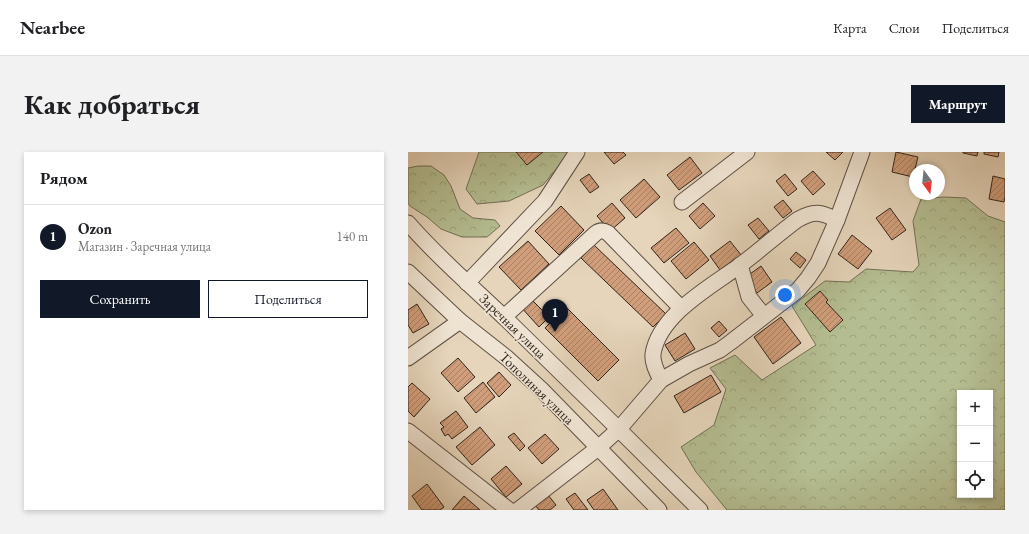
<!DOCTYPE html>
<html lang="ru">
<meta charset="utf-8">
<style>
:root{--surface:#fff;--page:#f2f2f2;--text:#202124;--muted:#757577;--line:#e0e0e0;--accent:#111827}
body{margin:0;font-family:"EB Garamond",serif;background:var(--page);color:var(--text)}
.controls{position:absolute;right:12px;bottom:12px;display:grid;overflow:hidden;border-radius:0px;box-shadow:0 2px 6px #0003}
.controls button{width:36px;height:36px;display:grid;place-items:center;padding:0;border:0;border-bottom:1px solid var(--line);background:var(--surface);color:var(--text);font:20px sans-serif}
.compass{position:absolute;left:501px;top:12px;width:36px;height:36px;border-radius:50%;background:var(--surface);box-shadow:0 2px 6px #0003;rotate:165deg}
.you{position:absolute;left:377px;top:143px;width:14px;height:14px;margin:-10px;border:3px solid #fff;border-radius:50%;background:#1a73e8;box-shadow:0 0 0 6px #1a73e833}
.badge{display:grid;place-items:center;width:26px;height:26px;border-radius:50%;background:var(--accent);color:#fff;font-size:13px;font-weight:700}
.pin{position:absolute;translate:-50% -33px;filter:drop-shadow(0 1px 2px #0008)}
.pin::after{content:'';position:absolute;top:21px;width:14px;height:12px;background:inherit;clip-path:polygon(0 0,100% 0,50% 100%)}
.list{margin:0;padding:0;list-style:none}
h2{display:flex;justify-content:space-between;align-items:center;height:52px;margin:0;padding:0 16px;font-size:17px}
h2 small{font-size:13px;font-weight:400;color:var(--muted)}
.list li{display:grid;grid-template-columns:26px 1fr auto;gap:12px;align-items:center;box-sizing:border-box;height:64px;padding:0 16px;border-top:1px solid var(--line)}
.list b{display:block;font-size:15px;white-space:nowrap}
.list p{margin:0;font-size:13px;white-space:nowrap;color:var(--muted)}
.list em{font-size:13px;font-style:normal;color:var(--muted)}
.actions{display:flex;gap:8px;padding:12px 16px}
.actions a{flex:1;padding:9px 0;border:1px solid var(--accent);border-radius:0px;text-align:center;font-size:14px;color:var(--accent)}
.actions .main{background:var(--accent);color:#fff}
.icon{flex:none;width:22px;height:22px;fill:none;stroke:currentColor;stroke-width:2;stroke-linecap:round;stroke-linejoin:round}
.map{position:relative;flex:none;width:597px;height:358px;overflow:hidden;border-radius:0px}
header{display:flex;align-items:center;gap:24px;box-sizing:border-box;height:56px;padding:0 20px;background:var(--surface);border-bottom:1px solid var(--line)}
header strong{font-size:19px}
nav{display:flex;gap:22px;margin-inline-start:auto;font-size:14px}
.intro{display:flex;align-items:center;justify-content:space-between;box-sizing:border-box;height:96px;padding:0 24px}
h1{margin:0;font-size:28px}
.button{padding:10px 18px;border-radius:0px;background:var(--accent);color:#fff;font-size:14px;font-weight:700}
main{display:flex;gap:24px;padding:0 24px}
aside{flex:1;background:var(--surface);border-radius:0px;box-shadow:0 2px 6px #0003}
.map>svg:first-child{display:block}
.forest{fill:url(#forest-crowns);stroke:#727056;fill-rule:evenodd}
.building{fill:url(#building-hatch);stroke:#2f231c}
.lines{fill:none;stroke-linecap:round;stroke-linejoin:round}
.minor-casing{stroke:#5d5044;stroke-width:17}
.minor{stroke:#efe4d3;stroke-width:15}
.labels{text-anchor:middle;stroke-width:3;stroke-linejoin:round;paint-order:stroke}
.street-label{font-size:14px;fill:#2f231c;stroke:#efe4d3}
</style>
<header>
<strong>Nearbee</strong>
<nav><a>Карта</a><a>Слои</a><a>Поделиться</a></nav>
</header>
<div class="intro"><h1>Как добраться</h1><a class="button">Маршрут</a></div>
<main>
<aside>
<h2>Рядом<small></small></h2>
<ul class="list">
<li><span class="badge">1</span><div><b>Ozon</b><p>Магазин · Заречная улица</p></div><em>140 m</em></li>
</ul>
<div class="actions"><a class="main">Сохранить</a><a>Поделиться</a></div>
</aside>
<div class="map">
<svg width="597" height="358" viewBox="0 0 597 358">
<defs>
<pattern id="forest-crowns" width="20" height="18" patternUnits="userSpaceOnUse"><rect width="20" height="18" fill="#b4bd91"/><path d="M2 6a3 3 0 1 1 6 0M12 15a3 3 0 1 1 6 0" fill="none" stroke="#9ba27c"/></pattern>
<pattern id="building-hatch" width="6" height="6" patternUnits="userSpaceOnUse"><rect width="6" height="6" fill="#d09e7a"/><path d="M-1 1l2-2M0 6l6-6M5 7l2-2" fill="none" stroke="#a98063"/></pattern>
</defs>
<rect width="100%" height="100%" fill="#e6d5bb"/>
<filter id="stains"><feTurbulence type="fractalNoise" baseFrequency=".005" numOctaves="4"/><feColorMatrix values="0 0 0 0 .2 0 0 0 0 .09 0 0 0 0 .02 0 0 0 .5 -.17"/></filter>
<radialGradient id="worn" r=".72"><stop offset=".6" stop-color="#630" stop-opacity="0"/><stop offset="1" stop-color="#630" stop-opacity=".3"/></radialGradient>
<g class="forest">
<polygon points="71,0 162,0 135,33 101,49 69,52 58,37"/>
<polygon points="10,14 23,14 36,23 43,34 52,57 65,66 87,68 92,74 79,85 54,85 33,77 19,65 2,54 0,51 0,16"/>
<path d="M536,45L558,46L580,64L597,70V358H319L288,320L273,295L306,273L318,237L302,216L327,203L354,228L408,193L384,154L417,129L441,130L458,117L505,120L511,113L505,69L513,47ZM552,241H582V343H552Z"/>
</g>
<g class="building">
<polygon points="108,0 135,0 119,13"/>
<polygon points="196,0 215,0 218,3 206,12"/>
<polygon points="418,0 435,0 427,8"/>
<polygon points="488,0 510,5 505,25 484,20"/>
<polygon points="555,0 570,0 569,4 555,1"/>
<polygon points="576,0 591,0 590,5 576,2"/>
<polygon points="282,5 294,21 271,38 259,23"/>
<polygon points="405,19 417,32 405,43 393,29"/>
<polygon points="181,22 191,35 182,41 172,28"/>
<polygon points="377,22 389,37 380,44 368,29"/>
<polygon points="585,24 597,27 597,45 596,50 581,47"/>
<polygon points="236,27 252,45 228,66 212,48"/>
<polygon points="375,48 384,59 375,66 366,55"/>
<polygon points="204,51 217,66 202,79 189,64"/>
<polygon points="295,51 307,64 292,77 281,64"/>
<polygon points="153,54 176,78 151,103 127,79"/>
<polygon points="482,56 498,78 484,88 468,66"/>
<polygon points="350,66 361,79 351,87 340,73"/>
<polygon points="268,76 281,91 256,111 243,96"/>
<polygon points="444,83 464,99 450,117 430,102"/>
<polygon points="120,89 141,112 113,138 91,115"/>
<polygon points="322,89 333,103 312,118 302,104"/>
<polygon points="286,90 301,108 278,127 263,109"/>
<polygon points="186,93 258,162 245,175 173,106"/>
<polygon points="388,100 398,108 392,116 382,107"/>
<polygon points="353,114 364,130 349,141 338,125"/>
<polygon points="412,139 420,148 418,150 435,168 422,180 397,152"/>
<polygon points="121,145 141,165 131,175 112,154"/>
<polygon points="9,152 21,172 5,181 0,173 0,158"/>
<polygon points="158,155 211,208 190,229 137,176"/>
<polygon points="373,165 393,191 365,212 346,185"/>
<polygon points="311,169 319,178 311,185 303,176"/>
<polygon points="277,181 287,197 267,209 257,193"/>
<polygon points="50,206 67,225 50,240 33,221"/>
<polygon points="91,220 103,233 91,245 79,231"/>
<polygon points="303,223 313,240 276,261 266,244"/>
<polygon points="75,230 87,245 68,261 56,246"/>
<polygon points="4,231 22,247 6,265 0,259 0,235"/>
<polygon points="48,259 60,275 44,287 40,282 37,284 33,277 36,275 32,271"/>
<polygon points="72,275 87,293 64,313 48,295"/>
<polygon points="106,281 117,294 112,299 100,285"/>
<polygon points="137,282 151,297 134,312 120,296"/>
<polygon points="98,314 114,332 98,345 83,327"/>
<polygon points="19,332 36,355 32,358 14,358 4,344"/>
<polygon points="195,337 210,358 186,358 179,348"/>
<polygon points="167,341 180,358 166,358 158,347"/>
<polygon points="140,343 148,353 142,358 131,358 127,353"/>
<polygon points="56,344 72,358 44,358"/>
</g>
<g class="lines">
<defs>
<g id="minor">
<polyline points="274,50 339,0"/>
<path d="M0,71C30,106 66,136 99,168C164,231 228,294 292,358"/>
<polyline points="332,113 341,145 356,164"/>
<polyline points="0,120 52,169 99,206 133,237 251,358"/>
<polyline points="59,131 137,49 169,0"/>
<path d="M96,165L188,81C192,78 195,78 200,81L273,156"/>
<polyline points="0,206 52,169"/>
<path d="M253,228C249,220 244,211 245,202C251,163 302,135 331,114C351,99 369,83 389,68C406,58 413,60 429,68"/>
<polyline points="0,279 101,358"/>
<polyline points="110,358 190,296 211,277 253,228 281,212 312,198 323,190 390,138 400,126 410,111 429,68 454,0"/>
</g>
</defs>
<use href="#minor" class="minor-casing"/>
<use href="#minor" class="minor"/>
</g>
<g class="labels">
<g class="street-label">
<text transform="translate(105 174) rotate(44)" y="5">Заречная улица</text>
<text transform="translate(129 236) rotate(44)" y="5">Тополиная улица</text>
</g>
</g>
<rect width="100%" height="100%" filter="url(#stains)"/>
<rect width="100%" height="100%" fill="url(#worn)"/>
</svg>
<div class="controls">
<button>+</button>
<button>−</button>
<button><svg class="icon" aria-label="locate" viewBox="0 0 24 24"><circle cx="12" cy="12" r="6"/><path d="M12 2v4M12 18v4M2 12h4M18 12h4"/></svg></button>
</div>
<svg class="compass" viewBox="-18 -18 36 36"><path d="M0-13l5 13h-10z" fill="#e53935"/><path d="M0 13l5-13h-10z" fill="#757577"/></svg>
<div class="you"></div>
<div class="pin badge" style="left:147px;top:180px">1</div>
</div>
</main>
